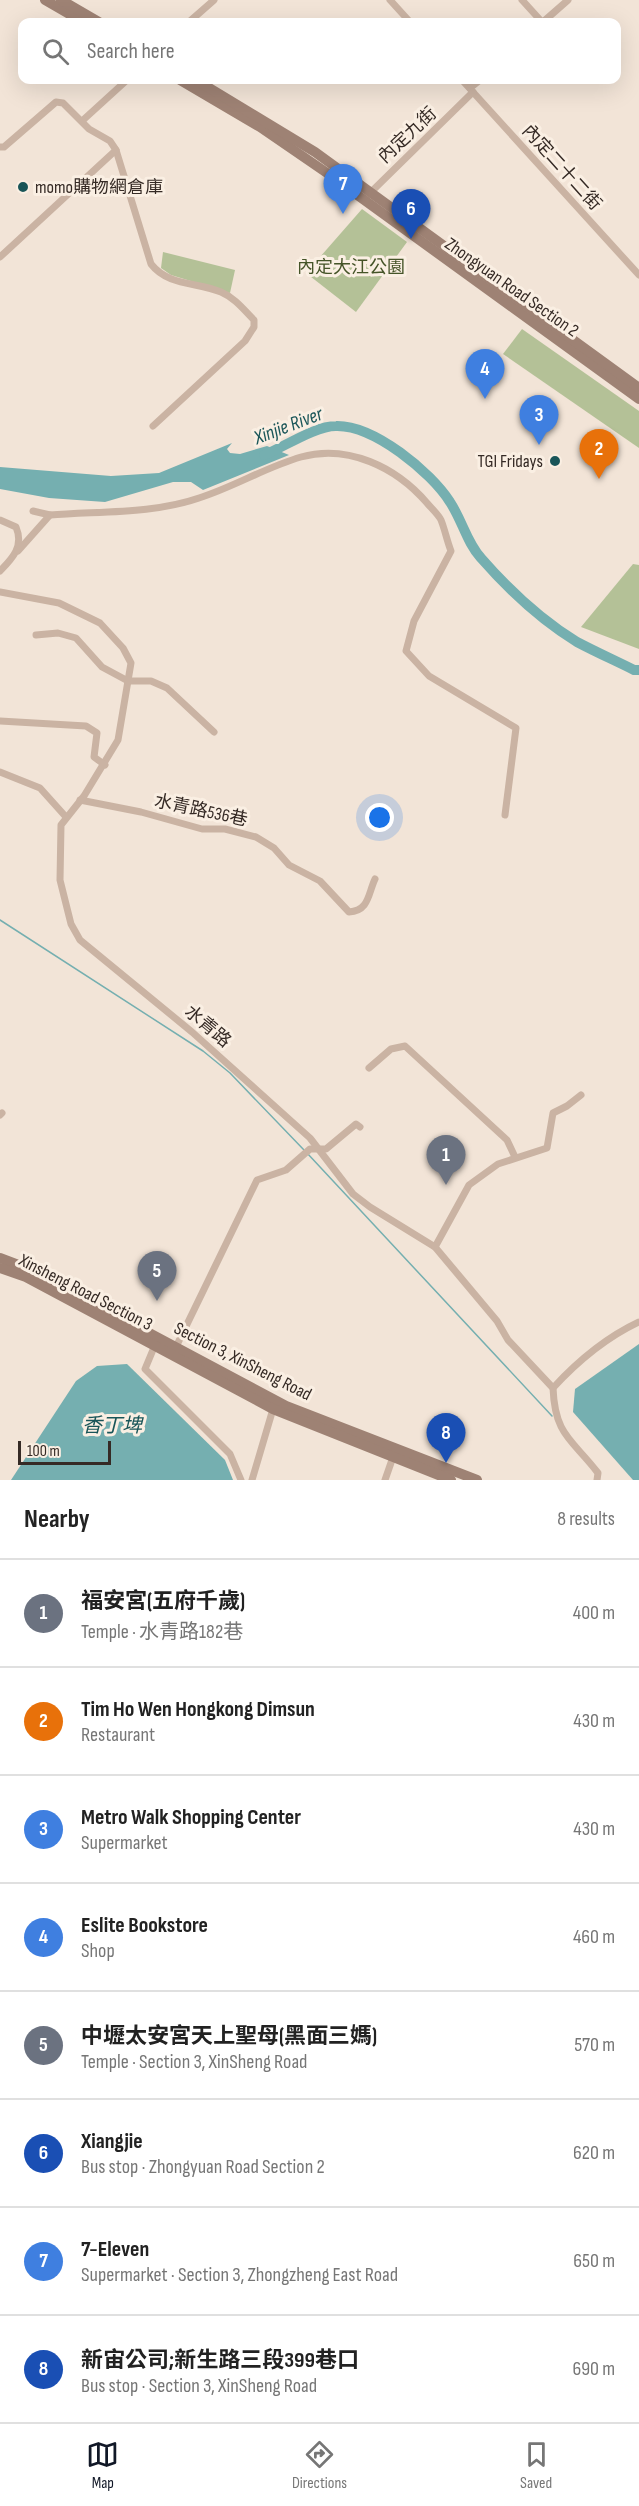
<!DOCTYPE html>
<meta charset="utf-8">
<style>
:root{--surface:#fff;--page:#f6f6f6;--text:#222;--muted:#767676;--line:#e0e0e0;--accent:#111827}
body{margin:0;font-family:"Sofia Sans Condensed","Noto Sans TC",sans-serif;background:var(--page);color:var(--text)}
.scale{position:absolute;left:18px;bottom:15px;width:93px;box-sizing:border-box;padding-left:6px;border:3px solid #352a25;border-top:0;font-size:16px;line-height:21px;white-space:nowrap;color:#352a25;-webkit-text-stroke:4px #faefe3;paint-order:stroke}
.you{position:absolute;left:380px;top:818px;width:21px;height:21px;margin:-15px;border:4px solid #fff;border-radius:50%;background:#1a73e8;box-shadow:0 0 0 9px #1a73e833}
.badge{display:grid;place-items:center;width:39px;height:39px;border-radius:50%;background:var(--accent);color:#fff;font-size:20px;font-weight:700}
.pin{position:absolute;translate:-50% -50px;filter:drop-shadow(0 2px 3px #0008)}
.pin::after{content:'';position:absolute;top:32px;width:21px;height:18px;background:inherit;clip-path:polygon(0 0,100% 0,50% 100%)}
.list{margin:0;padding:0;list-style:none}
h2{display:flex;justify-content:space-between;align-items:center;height:78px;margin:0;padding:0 24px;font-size:26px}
h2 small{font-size:20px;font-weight:400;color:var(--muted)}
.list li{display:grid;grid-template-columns:39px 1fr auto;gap:18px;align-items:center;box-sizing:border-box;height:108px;padding:0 24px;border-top:2px solid var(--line)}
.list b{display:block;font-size:22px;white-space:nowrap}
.list p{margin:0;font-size:20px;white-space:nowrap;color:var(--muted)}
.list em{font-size:20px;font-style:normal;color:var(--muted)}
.icon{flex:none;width:33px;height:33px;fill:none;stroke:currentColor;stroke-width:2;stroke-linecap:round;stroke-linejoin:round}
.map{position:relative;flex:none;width:639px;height:1480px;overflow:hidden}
.search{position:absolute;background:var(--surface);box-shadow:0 6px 24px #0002;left:18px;right:18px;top:18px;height:66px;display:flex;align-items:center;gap:15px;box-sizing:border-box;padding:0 21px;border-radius:12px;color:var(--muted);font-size:22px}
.sheet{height:942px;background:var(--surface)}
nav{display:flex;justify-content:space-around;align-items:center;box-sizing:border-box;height:84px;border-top:2px solid var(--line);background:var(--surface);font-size:16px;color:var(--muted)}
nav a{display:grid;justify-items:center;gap:3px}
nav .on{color:var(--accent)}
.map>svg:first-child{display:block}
.green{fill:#b4c197}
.water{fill:#75afb0}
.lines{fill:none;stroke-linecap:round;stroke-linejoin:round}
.stream{stroke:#75afb0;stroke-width:1.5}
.river{stroke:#75afb0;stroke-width:10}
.street{stroke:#cab3a3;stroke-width:7}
.secondary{stroke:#9e8274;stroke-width:10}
.poi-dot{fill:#195558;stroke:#faefe3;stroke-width:2}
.labels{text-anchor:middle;stroke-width:6;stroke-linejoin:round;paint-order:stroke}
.street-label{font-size:18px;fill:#352a25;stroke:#faefe3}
.poi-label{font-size:18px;fill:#352a25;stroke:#faefe3;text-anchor:start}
.park-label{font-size:18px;fill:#455428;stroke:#faefe3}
.water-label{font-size:20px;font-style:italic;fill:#195558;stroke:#faefe3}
</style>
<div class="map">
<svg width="639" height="1480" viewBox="0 0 639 1480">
<rect width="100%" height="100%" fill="#f2e4d7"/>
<g class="green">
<polygon points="362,209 407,242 356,312 306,273"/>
<polygon points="163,252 235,270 230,293 171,275 161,268"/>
<polygon points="522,329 639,411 639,448 503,354"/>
<polygon points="633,564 639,565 639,649 581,627"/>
</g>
<g class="water">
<polygon points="232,443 227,449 230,453 240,454 267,446 289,455 203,490 191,482 173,482 105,502 49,498 0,489 0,467 111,476 159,473"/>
<polygon points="639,1344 639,1480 633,1480 573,1412 575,1389"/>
<polygon points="127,1364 225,1460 233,1480 11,1480 76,1381 97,1366"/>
</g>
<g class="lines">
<g class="stream">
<polyline points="0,920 203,1051 230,1073 304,1150"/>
<polyline points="307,1153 552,1416"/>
</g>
<path class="river" d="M264,455C284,447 315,426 336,426C374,425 431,472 450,502C462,520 467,543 481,558C509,590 541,620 577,642C596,652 616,661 634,670H639"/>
<g class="street">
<polyline points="390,0 410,22"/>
<polyline points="522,0 542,22"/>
<polyline points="189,22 214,0"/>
<polyline points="543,22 568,0"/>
<polyline points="462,80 639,275"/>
<polyline points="470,88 480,80"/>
<polyline points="82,121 127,80"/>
<path d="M0,147H4L56,102L63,103L89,129L110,141L116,150L151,264C168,286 197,282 221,292C235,298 244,310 254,320V327L245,341L153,426"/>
<polyline points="368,195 473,92"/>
<polyline points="0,257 116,150"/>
<path d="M50,515C98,511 153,514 199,498C234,487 266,467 301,457C348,444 396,467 427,503C431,508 438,514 441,520C445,530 447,541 451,551L414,621L406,651L429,676L516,728L505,815"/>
<path d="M0,520L16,527C24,546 13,558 0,571"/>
<polyline points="18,551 50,515 33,511"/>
<path d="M0,592L59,603L100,623L123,648L131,663L118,740L84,796L61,825L60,880L71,924L80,940L192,1032L310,1138L353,1194L370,1207L435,1247L497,1321L508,1340L553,1388C555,1436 572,1439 598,1473L597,1480"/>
<polyline points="36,635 58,633 76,638 102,667 128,681 151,681 167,688 214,732"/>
<polyline points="0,721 86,726 97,733 94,757 105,765"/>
<polyline points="0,772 40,788 66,817"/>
<path d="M80,800L141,812L202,829H225L256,837L274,848L289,865L320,881L349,912C369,911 368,894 375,879"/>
<polyline points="369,1068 391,1049 405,1046 507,1140 515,1157"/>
<polyline points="0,1115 2,1113"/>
<polyline points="435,1247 469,1185 498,1164 547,1148 553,1113 567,1106 581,1095"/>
<polyline points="155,1345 145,1369 230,1454 241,1480"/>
<polyline points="175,1349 257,1180 286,1170 310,1149 326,1149 356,1124 360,1127"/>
<path d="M553,1388C577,1362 607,1337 639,1322"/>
<polyline points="252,1480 273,1409"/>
<polyline points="385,1480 393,1457"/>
</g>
<g class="secondary">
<polyline points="45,0 83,22"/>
<polyline points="61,0 99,22"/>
<polyline points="180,80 260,127 327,173 639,399"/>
<polyline points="196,80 315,152 639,388"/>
<polyline points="0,1258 29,1269 286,1406 477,1480"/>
<polyline points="0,1268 26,1277 273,1409 451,1480"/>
</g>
</g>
<g class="poi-dot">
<circle cx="23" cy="187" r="6"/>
<circle cx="555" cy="461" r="6"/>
</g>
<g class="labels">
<g class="street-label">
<text transform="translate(407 135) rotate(-43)" y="6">內定九街</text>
<text transform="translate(562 167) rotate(48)" y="6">內定二十二街</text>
<text transform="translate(512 287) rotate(35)" y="6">Zhongyuan Road Section 2</text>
<text transform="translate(201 810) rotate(12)" y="6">水青路536巷</text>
<text transform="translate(208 1026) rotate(40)" y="6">水青路</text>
<text transform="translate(86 1292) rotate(27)" y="6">Xinsheng Road Section 3</text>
<text transform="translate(243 1361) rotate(27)" y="6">Section 3, XinSheng Road</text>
</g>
<g class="poi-label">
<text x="35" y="193">momo購物網倉庫</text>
<text x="543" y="467" text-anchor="end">TGI Fridays</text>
</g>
<g class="park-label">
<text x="351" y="273">內定大江公園</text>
</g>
<g class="water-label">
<text transform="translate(288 425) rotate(-21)" y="7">Xinjie River</text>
<text x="112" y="1432">香丁埤</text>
</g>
</g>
</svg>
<div class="scale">100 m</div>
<div class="you"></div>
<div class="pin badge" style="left:446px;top:1185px;background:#6b7280">1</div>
<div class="pin badge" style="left:599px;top:479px;background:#e8710a">2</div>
<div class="pin badge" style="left:539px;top:445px;background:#3f7fe0">3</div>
<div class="pin badge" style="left:485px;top:399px;background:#3f7fe0">4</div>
<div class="pin badge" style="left:157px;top:1301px;background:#6b7280">5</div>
<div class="pin badge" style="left:411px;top:239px;background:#1a4fb4">6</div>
<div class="pin badge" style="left:343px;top:214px;background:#3f7fe0">7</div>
<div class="pin badge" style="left:446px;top:1463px;background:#1a4fb4">8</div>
<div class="search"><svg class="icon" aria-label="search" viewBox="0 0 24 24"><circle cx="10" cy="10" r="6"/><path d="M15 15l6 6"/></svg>Search here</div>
</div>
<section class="sheet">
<h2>Nearby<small>8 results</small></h2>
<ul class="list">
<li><span class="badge" style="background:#6b7280">1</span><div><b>福安宮(五府千歲)</b><p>Temple · 水青路182巷</p></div><em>400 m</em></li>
<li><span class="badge" style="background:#e8710a">2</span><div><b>Tim Ho Wen Hongkong Dimsun</b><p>Restaurant</p></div><em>430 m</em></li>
<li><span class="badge" style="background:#3f7fe0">3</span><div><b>Metro Walk Shopping Center</b><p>Supermarket</p></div><em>430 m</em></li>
<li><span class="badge" style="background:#3f7fe0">4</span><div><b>Eslite Bookstore</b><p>Shop</p></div><em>460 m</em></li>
<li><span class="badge" style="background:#6b7280">5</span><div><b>中壢太安宮天上聖母(黑面三媽)</b><p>Temple · Section 3, XinSheng Road</p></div><em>570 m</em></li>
<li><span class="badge" style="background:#1a4fb4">6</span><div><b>Xiangjie</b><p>Bus stop · Zhongyuan Road Section 2</p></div><em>620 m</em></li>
<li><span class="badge" style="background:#3f7fe0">7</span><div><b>7-Eleven</b><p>Supermarket · Section 3, Zhongzheng East Road</p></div><em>650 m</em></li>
<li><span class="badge" style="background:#1a4fb4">8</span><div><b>新宙公司;新生路三段399巷口</b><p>Bus stop · Section 3, XinSheng Road</p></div><em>690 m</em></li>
</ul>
</section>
<nav>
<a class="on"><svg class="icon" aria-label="map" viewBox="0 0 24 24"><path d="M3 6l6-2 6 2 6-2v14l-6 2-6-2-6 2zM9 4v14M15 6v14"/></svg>Map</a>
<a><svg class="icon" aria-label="directions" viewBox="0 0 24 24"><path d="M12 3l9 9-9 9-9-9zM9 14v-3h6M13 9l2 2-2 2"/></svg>Directions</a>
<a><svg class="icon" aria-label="saved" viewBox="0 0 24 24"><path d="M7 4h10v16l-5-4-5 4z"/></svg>Saved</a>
</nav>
